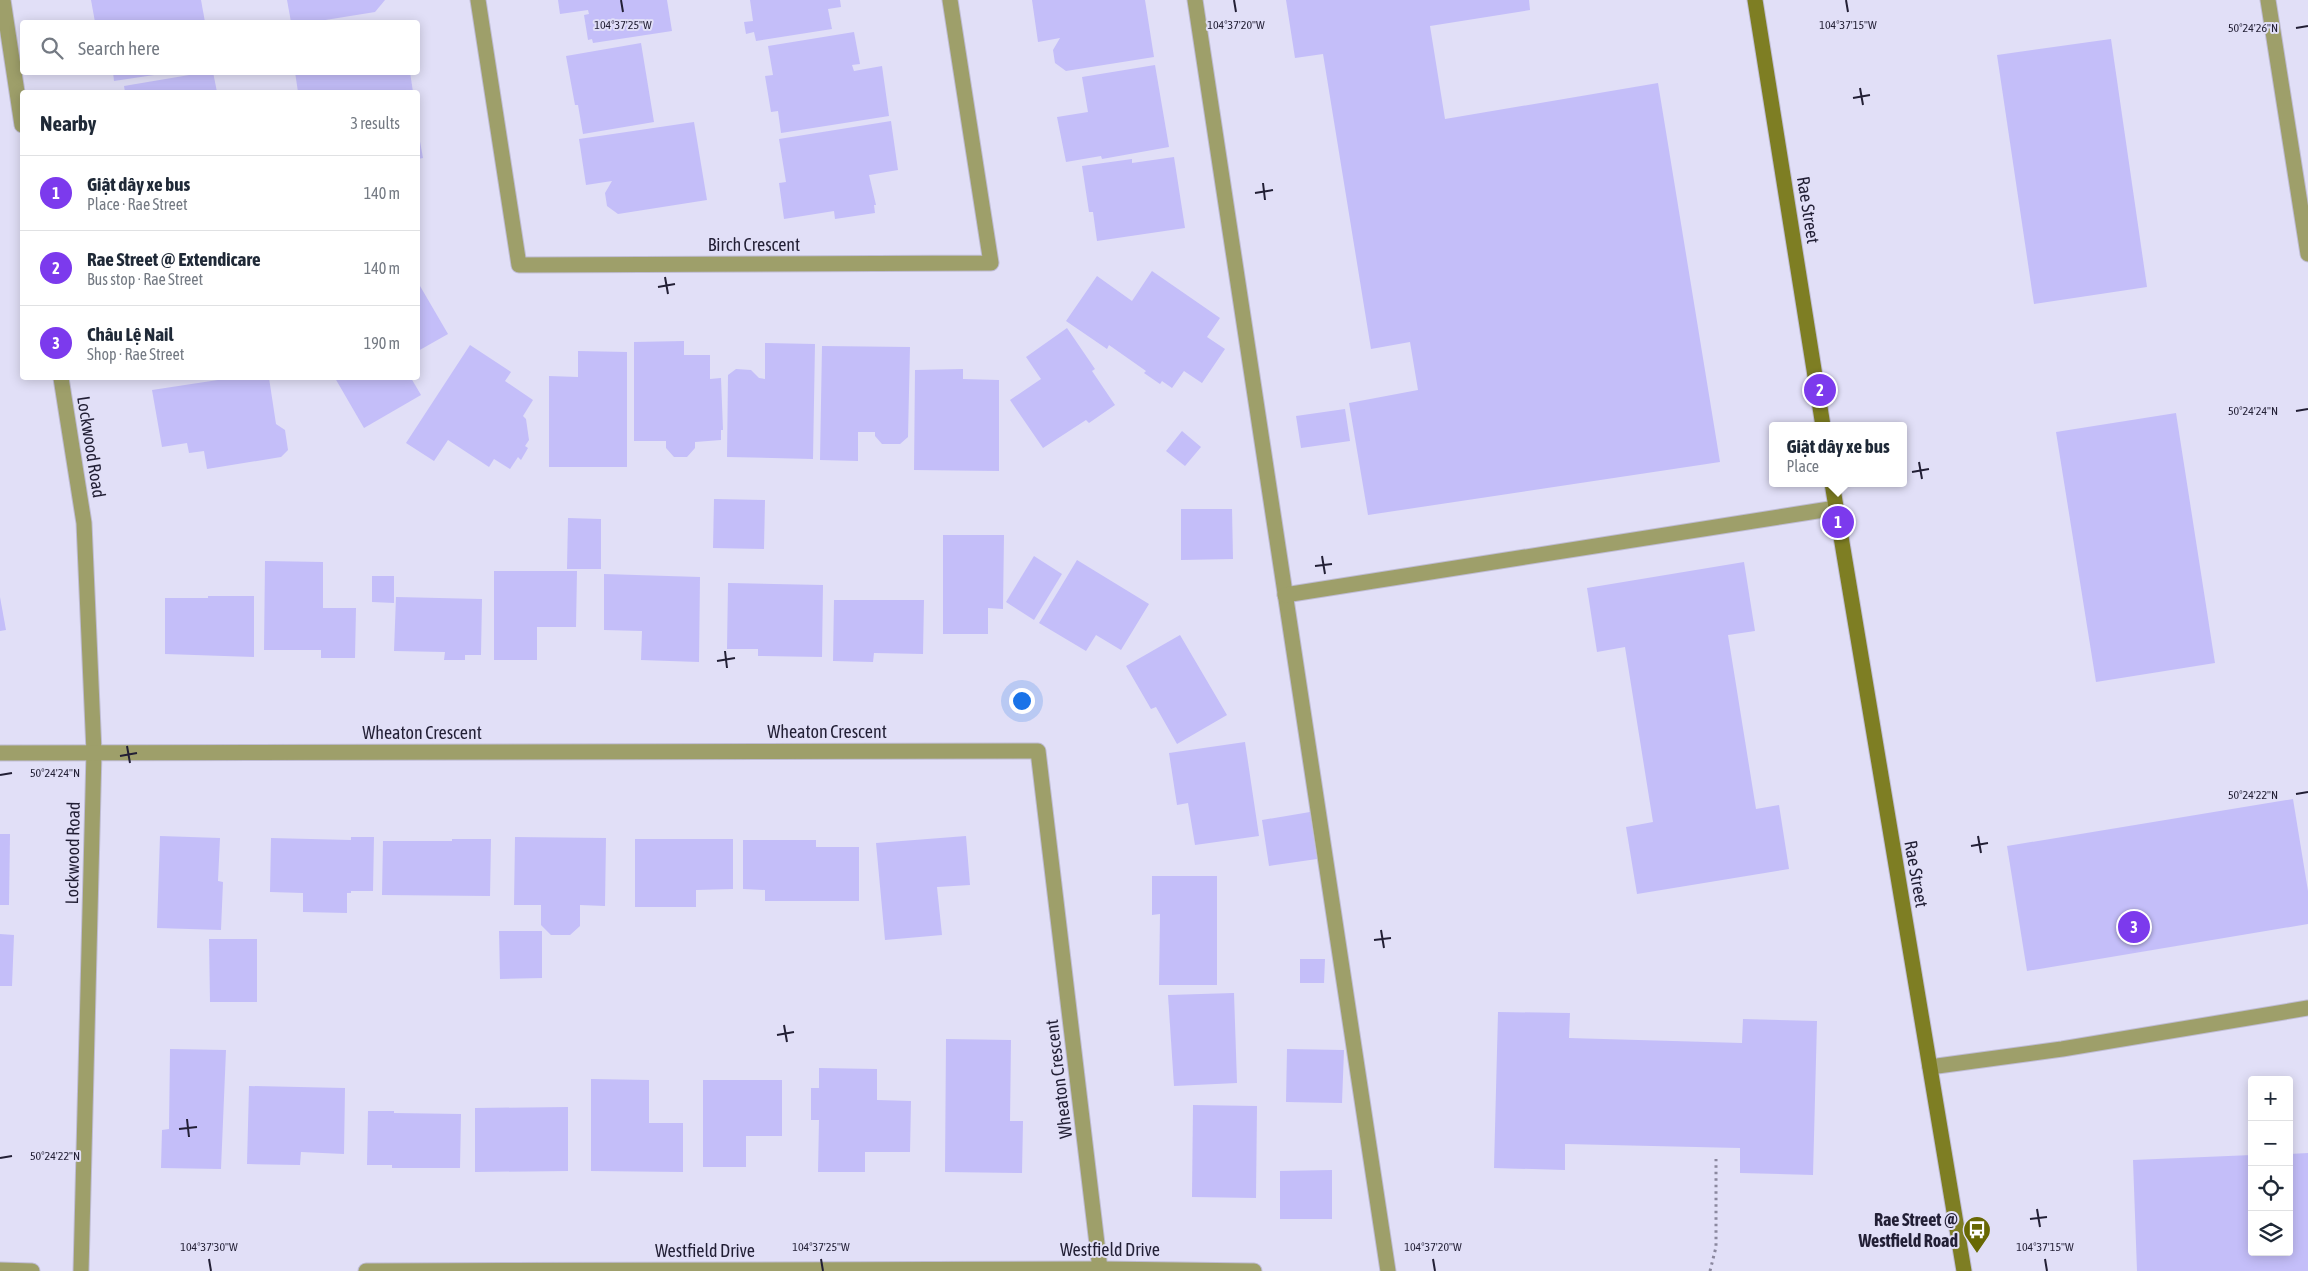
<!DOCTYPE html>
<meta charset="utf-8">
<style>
:root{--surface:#fff;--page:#f2f2f3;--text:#1f2937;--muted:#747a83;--line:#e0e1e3;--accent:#7c3aed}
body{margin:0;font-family:"Asap Condensed",sans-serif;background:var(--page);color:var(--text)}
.controls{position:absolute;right:15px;bottom:15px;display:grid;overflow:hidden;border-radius:5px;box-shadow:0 2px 12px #0003}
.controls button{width:45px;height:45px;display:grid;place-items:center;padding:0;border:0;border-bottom:1px solid var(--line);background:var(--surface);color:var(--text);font:25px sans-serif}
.you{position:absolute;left:1021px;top:700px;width:18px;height:18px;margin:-12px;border:4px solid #fff;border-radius:50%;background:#1a73e8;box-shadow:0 0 0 8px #1a73e833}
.badge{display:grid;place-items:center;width:32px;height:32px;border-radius:50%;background:var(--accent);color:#fff;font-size:16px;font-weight:700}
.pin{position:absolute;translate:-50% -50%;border:2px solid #fff;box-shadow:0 1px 5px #0006}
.popup{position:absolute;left:1769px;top:422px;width:138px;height:65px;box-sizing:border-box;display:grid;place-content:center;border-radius:5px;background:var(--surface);filter:drop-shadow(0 1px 4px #0005);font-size:16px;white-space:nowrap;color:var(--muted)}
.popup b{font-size:19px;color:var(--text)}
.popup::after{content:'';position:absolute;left:50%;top:100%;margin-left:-10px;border:10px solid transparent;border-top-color:var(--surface)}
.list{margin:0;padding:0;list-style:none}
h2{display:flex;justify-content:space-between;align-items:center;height:65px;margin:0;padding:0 20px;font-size:21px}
h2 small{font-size:16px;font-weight:400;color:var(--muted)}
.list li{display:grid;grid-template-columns:32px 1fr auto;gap:15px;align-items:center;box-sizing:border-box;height:75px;padding:0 20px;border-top:1px solid var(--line)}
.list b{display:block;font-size:19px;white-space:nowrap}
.list p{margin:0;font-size:16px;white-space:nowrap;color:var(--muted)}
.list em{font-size:16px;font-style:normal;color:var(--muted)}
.icon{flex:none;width:28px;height:28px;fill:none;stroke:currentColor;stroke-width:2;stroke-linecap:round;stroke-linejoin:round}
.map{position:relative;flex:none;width:2308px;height:1271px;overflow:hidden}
.search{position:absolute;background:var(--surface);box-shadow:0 2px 12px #0003;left:20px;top:20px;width:400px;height:55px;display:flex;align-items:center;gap:12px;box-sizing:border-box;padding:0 18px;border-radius:5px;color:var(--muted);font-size:19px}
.panel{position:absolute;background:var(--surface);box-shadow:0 2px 12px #0003;left:20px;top:90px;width:400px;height:290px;border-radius:5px}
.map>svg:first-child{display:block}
.building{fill:#c4bef9}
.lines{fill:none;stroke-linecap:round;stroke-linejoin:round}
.lane-casing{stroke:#bfbcd4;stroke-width:17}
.street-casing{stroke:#bfbcd4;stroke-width:17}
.secondary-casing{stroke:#bfbcd4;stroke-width:17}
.path{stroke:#8b889f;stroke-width:3;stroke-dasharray:2.5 4;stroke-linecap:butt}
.lane{stroke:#9e9f6a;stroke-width:15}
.street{stroke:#9e9f6a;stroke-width:15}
.secondary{stroke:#7e7e23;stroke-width:15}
.ticks{fill:none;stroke:#221f35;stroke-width:2}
.labels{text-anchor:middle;stroke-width:4;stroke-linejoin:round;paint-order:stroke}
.street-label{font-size:18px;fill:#221f35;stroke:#e1dff7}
.poi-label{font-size:18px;font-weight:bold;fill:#221f35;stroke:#e1dff7;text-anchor:end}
.ticks-label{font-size:12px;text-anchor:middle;fill:#221f35;stroke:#e1dff7;stroke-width:4;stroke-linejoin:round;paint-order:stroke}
</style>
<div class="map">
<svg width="2308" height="1271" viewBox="0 0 2308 1271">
<rect width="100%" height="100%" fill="#e1dff7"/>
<g class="building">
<polygon points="91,0 201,0 205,22 95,22"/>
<polygon points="287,0 385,0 375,12 313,22 291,22"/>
<polygon points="558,0 667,0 672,31 593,43 592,39 588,40 584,15 589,14 588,10 560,14"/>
<polygon points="750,0 840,0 841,7 828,9 832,29 756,41 754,32 746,34 744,22 753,21"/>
<polygon points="1032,0 1145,0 1154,57 1066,71 1055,63 1053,50 1060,38 1038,42"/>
<polygon points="1286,0 1529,0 1530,10 1430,26 1445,119 1658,83 1720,462 1368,515 1349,403 1418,390 1410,342 1371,349 1323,54 1295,58"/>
<polygon points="854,32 860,64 852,65 854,71 882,66 889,116 781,133 778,111 771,112 765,76 773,75 768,46"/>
<polygon points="2111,39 2147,287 2034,304 1997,55"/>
<polygon points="641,43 654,122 583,134 578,105 575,105 566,56"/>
<polygon points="1155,65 1169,147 1102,159 1101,156 1066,162 1057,117 1088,112 1082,77"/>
<polygon points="113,72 161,72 161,74 114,81"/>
<polygon points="207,72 213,72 217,92 125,92 124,86"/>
<polygon points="295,72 410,72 413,92 298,92"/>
<polygon points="891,121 898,170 869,175 876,205 874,205 875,213 835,219 834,211 784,219 779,183 786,182 779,139"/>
<polygon points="694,122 707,200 618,214 607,206 605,193 612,181 586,185 579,139"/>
<polygon points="418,130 423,158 418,159"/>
<polygon points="1174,157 1185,228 1097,241 1093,212 1089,212 1082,166 1132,159 1132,163"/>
<polygon points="1152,271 1220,318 1207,337 1225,349 1202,383 1184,371 1172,388 1162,381 1160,384 1144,373 1146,371 1109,345 1107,349 1066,321 1097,276 1132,301"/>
<polygon points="420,286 448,334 418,351 418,287"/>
<polygon points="1067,328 1095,369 1092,371 1115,405 1089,423 1086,420 1043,448 1010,400 1041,379 1026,357"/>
<polygon points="684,341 684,355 710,355 710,379 721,378 723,430 721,430 721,440 695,442 695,448 687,457 674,457 666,448 666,441 634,441 634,342"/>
<polygon points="765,343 815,344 813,459 727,457 728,375 736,369 751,370 759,378 765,379"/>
<polygon points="470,345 511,372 505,381 533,400 523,416 526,419 529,440 525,446 528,448 521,460 518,457 510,469 494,459 489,467 448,440 434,461 406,443"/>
<polygon points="822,346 910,347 908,437 900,444 882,444 875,436 875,432 858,432 858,461 820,460"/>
<polygon points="578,351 627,352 627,467 549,467 549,376 578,377"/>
<polygon points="963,369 963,379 999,380 999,471 914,470 915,370"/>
<polygon points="231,378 269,378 276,424 285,430 288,450 281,457 207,469 204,451 189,453 187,443 162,447 152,390"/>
<polygon points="335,378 411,378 421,395 364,428"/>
<polygon points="1345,409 1350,441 1301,448 1296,416"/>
<polygon points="2176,413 2215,663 2096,682 2056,432"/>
<polygon points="1182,431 1201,447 1185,466 1166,451"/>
<polygon points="714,499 765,500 764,549 713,548"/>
<polygon points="1181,509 1232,509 1233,559 1181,560"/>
<polygon points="568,518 601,519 601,569 567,569"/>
<polygon points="943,535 1004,535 1003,609 988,608 988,634 943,634"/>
<polygon points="1034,556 1062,574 1034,620 1006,602"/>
<polygon points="1077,560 1149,604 1121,650 1096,635 1086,651 1039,623"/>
<polygon points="265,561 323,562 323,608 356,608 355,658 321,658 321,650 264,650"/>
<polygon points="1744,562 1755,631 1728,635 1756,809 1779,805 1789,869 1637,894 1626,827 1653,822 1625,647 1597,652 1587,588"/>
<polygon points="494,571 577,571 576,627 537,627 537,660 494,660"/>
<polygon points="604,574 700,577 699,662 641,660 642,631 604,630"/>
<polygon points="372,576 394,576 394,603 372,602"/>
<polygon points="728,583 823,585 822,657 758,656 758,649 727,649"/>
<polygon points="208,596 254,596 254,657 165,654 165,598 208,598"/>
<polygon points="0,597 6,630 0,631"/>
<polygon points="396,597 482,599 481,655 465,655 465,660 444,660 445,652 394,651"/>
<polygon points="834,600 924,600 923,654 874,653 873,662 833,661"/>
<polygon points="1180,635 1227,715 1177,744 1156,707 1151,709 1126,666"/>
<polygon points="1245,742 1259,836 1195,845 1188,803 1177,805 1169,753"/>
<polygon points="2293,799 2308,891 2308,924 2027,971 2007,846"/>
<polygon points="1310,812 1317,859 1269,866 1262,820"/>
<polygon points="0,834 10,834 9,905 0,905"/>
<polygon points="160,836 220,838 218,881 223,882 221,930 157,928"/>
<polygon points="966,836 970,885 937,887 942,935 885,940 876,843"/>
<polygon points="351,837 374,837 373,891 351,891 351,893 347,893 347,913 303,912 303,893 270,892 271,838 351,840"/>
<polygon points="515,837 606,838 605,906 580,905 580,926 570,935 551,935 541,925 541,905 514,905"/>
<polygon points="452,839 491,839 490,896 382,895 383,841 452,841"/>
<polygon points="635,839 733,839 733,889 696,890 696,907 635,907"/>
<polygon points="743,840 816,840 816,847 859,847 859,901 765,901 765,890 743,889"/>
<polygon points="1152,876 1217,876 1217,985 1159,985 1160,914 1152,915"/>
<polygon points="499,931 542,931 542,978 500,979"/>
<polygon points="0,934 14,935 12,986 0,986"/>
<polygon points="209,939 257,939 257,1002 210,1002"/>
<polygon points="1300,959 1325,959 1324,983 1300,983"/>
<polygon points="1234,993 1237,1083 1174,1086 1168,995"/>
<polygon points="1498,1012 1570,1013 1569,1038 1742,1043 1743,1019 1817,1021 1813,1175 1740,1173 1740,1148 1565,1144 1565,1170 1494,1168"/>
<polygon points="946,1039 1011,1040 1010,1121 1023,1121 1022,1173 945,1172"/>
<polygon points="170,1049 226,1050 221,1169 161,1168 162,1130 169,1129"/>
<polygon points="1287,1049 1344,1050 1342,1103 1286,1102"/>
<polygon points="819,1068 877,1069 877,1100 911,1101 910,1152 865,1152 865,1172 818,1172 819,1120 811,1120 811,1088 819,1088"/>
<polygon points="591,1079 649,1080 649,1123 683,1123 683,1172 591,1171"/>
<polygon points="703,1080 782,1080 782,1136 746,1136 746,1167 703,1167"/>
<polygon points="249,1086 345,1088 344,1154 301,1152 300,1165 247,1164"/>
<polygon points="1193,1105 1257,1106 1256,1198 1192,1197"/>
<polygon points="568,1107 568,1171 475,1172 475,1108"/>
<polygon points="368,1111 394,1111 394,1113 461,1114 460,1168 392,1168 392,1165 367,1165"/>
<polygon points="2308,1153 2308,1271 2137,1271 2133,1160 2252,1155 2252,1252 2289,1252 2289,1154"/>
<polygon points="1332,1170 1332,1219 1280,1219 1280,1171"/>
</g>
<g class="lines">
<defs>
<g id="lane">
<polyline points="1195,0 1388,1271"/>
<polyline points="2268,0 2308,254"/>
<polyline points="1285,595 1836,508"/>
<polyline points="1930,1067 2062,1049 2308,1008"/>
</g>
<g id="street">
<polyline points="3,0 22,125"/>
<polyline points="478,0 519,265 991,263 950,0"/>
<polyline points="61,378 84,523 94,752 81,1271"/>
<polyline points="0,753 1038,751 1100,1269"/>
<polyline points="0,1270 32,1271"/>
<polyline points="366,1271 1100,1269 1254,1271"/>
</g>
<g id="secondary">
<polyline points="1755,0 1823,426"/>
<polyline points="1832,483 1964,1271"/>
</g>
</defs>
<use href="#lane" class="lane-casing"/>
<use href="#street" class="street-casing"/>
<use href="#secondary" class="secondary-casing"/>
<polyline class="path" points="1710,1271 1716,1247 1716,1159"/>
<use href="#lane" class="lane"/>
<use href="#street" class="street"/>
<use href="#secondary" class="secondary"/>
</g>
<path class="ticks" d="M621,0L623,12M1234,0L1236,12M1846,0L1848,12M2296,28L2308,26M1860,88L1863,105M1853,98L1870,95M1263,183L1265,200M1255,193L1273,190M665,277L668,294M658,287L675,284M2296,411L2308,409M1919,462L1922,479M1912,472L1929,469M1322,556L1325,574M1315,566L1332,564M725,651L727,668M717,661L735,658M127,746L130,763M120,756L137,753M0,775L12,773M2296,794L2308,792M1978,836L1981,853M1971,846L1988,843M1381,930L1384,948M1374,940L1391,938M784,1025L787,1042M777,1035L794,1032M187,1119L189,1137M179,1129L197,1127M0,1158L12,1156M2037,1209L2040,1227M2030,1219L2047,1217M209,1259L211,1271M821,1259L823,1271M1433,1259L1435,1271M2045,1259L2047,1271"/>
<defs>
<symbol id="bus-pin" viewBox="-11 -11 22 30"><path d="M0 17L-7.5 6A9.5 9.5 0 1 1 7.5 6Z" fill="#686803" stroke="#e1dff7"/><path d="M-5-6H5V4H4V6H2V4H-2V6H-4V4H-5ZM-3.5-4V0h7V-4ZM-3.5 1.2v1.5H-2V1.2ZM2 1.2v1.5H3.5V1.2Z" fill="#fff"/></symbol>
</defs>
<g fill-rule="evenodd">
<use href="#bus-pin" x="1961" y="1214" width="32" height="43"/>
</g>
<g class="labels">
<g class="street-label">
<text transform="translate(1808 210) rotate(81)" y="6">Rae Street</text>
<text x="754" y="251">Birch Crescent</text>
<text transform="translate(91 447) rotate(81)" y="6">Lockwood Road</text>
<text x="827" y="738">Wheaton Crescent</text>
<text x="422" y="739">Wheaton Crescent</text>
<text transform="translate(73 853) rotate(-89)" y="6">Lockwood Road</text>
<text transform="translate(1916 874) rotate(80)" y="6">Rae Street</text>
<text transform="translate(1059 1079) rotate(-97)" y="6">Wheaton Crescent</text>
<text x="1110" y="1256">Westfield Drive</text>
<text x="705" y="1257">Westfield Drive</text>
</g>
<g class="poi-label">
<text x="1958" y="1226">Rae Street @<tspan x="1958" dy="21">Westfield Road</tspan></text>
</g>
</g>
<g class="ticks-label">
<text x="623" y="29">104°37'25"W</text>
<text x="1236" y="29">104°37'20"W</text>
<text x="1848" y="29">104°37'15"W</text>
<text x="2253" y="32">50°24'26"N</text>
<text x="2253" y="415">50°24'24"N</text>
<text x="55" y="777">50°24'24"N</text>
<text x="2253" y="799">50°24'22"N</text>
<text x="55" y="1160">50°24'22"N</text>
<text x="209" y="1251">104°37'30"W</text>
<text x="821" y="1251">104°37'25"W</text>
<text x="1433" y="1251">104°37'20"W</text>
<text x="2045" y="1251">104°37'15"W</text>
</g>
</svg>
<div class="controls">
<button>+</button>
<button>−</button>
<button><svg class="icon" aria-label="locate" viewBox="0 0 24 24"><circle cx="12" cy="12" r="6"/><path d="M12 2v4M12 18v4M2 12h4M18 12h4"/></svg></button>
<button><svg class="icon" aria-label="layers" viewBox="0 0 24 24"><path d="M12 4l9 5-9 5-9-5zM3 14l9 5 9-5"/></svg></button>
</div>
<div class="you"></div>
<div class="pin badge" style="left:1838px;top:522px">1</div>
<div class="popup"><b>Giật dây xe bus</b>Place</div>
<div class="pin badge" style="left:1820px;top:390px">2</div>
<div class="pin badge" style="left:2134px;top:927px">3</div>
<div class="search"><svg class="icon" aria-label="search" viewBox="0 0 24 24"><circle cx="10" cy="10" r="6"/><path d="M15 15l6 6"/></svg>Search here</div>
<section class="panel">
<h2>Nearby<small>3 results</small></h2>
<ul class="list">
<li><span class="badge">1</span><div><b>Giật dây xe bus</b><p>Place · Rae Street</p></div><em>140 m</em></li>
<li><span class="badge">2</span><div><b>Rae Street @ Extendicare</b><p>Bus stop · Rae Street</p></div><em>140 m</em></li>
<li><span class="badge">3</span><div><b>Châu Lệ Nail</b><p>Shop · Rae Street</p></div><em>190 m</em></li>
</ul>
</section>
</div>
